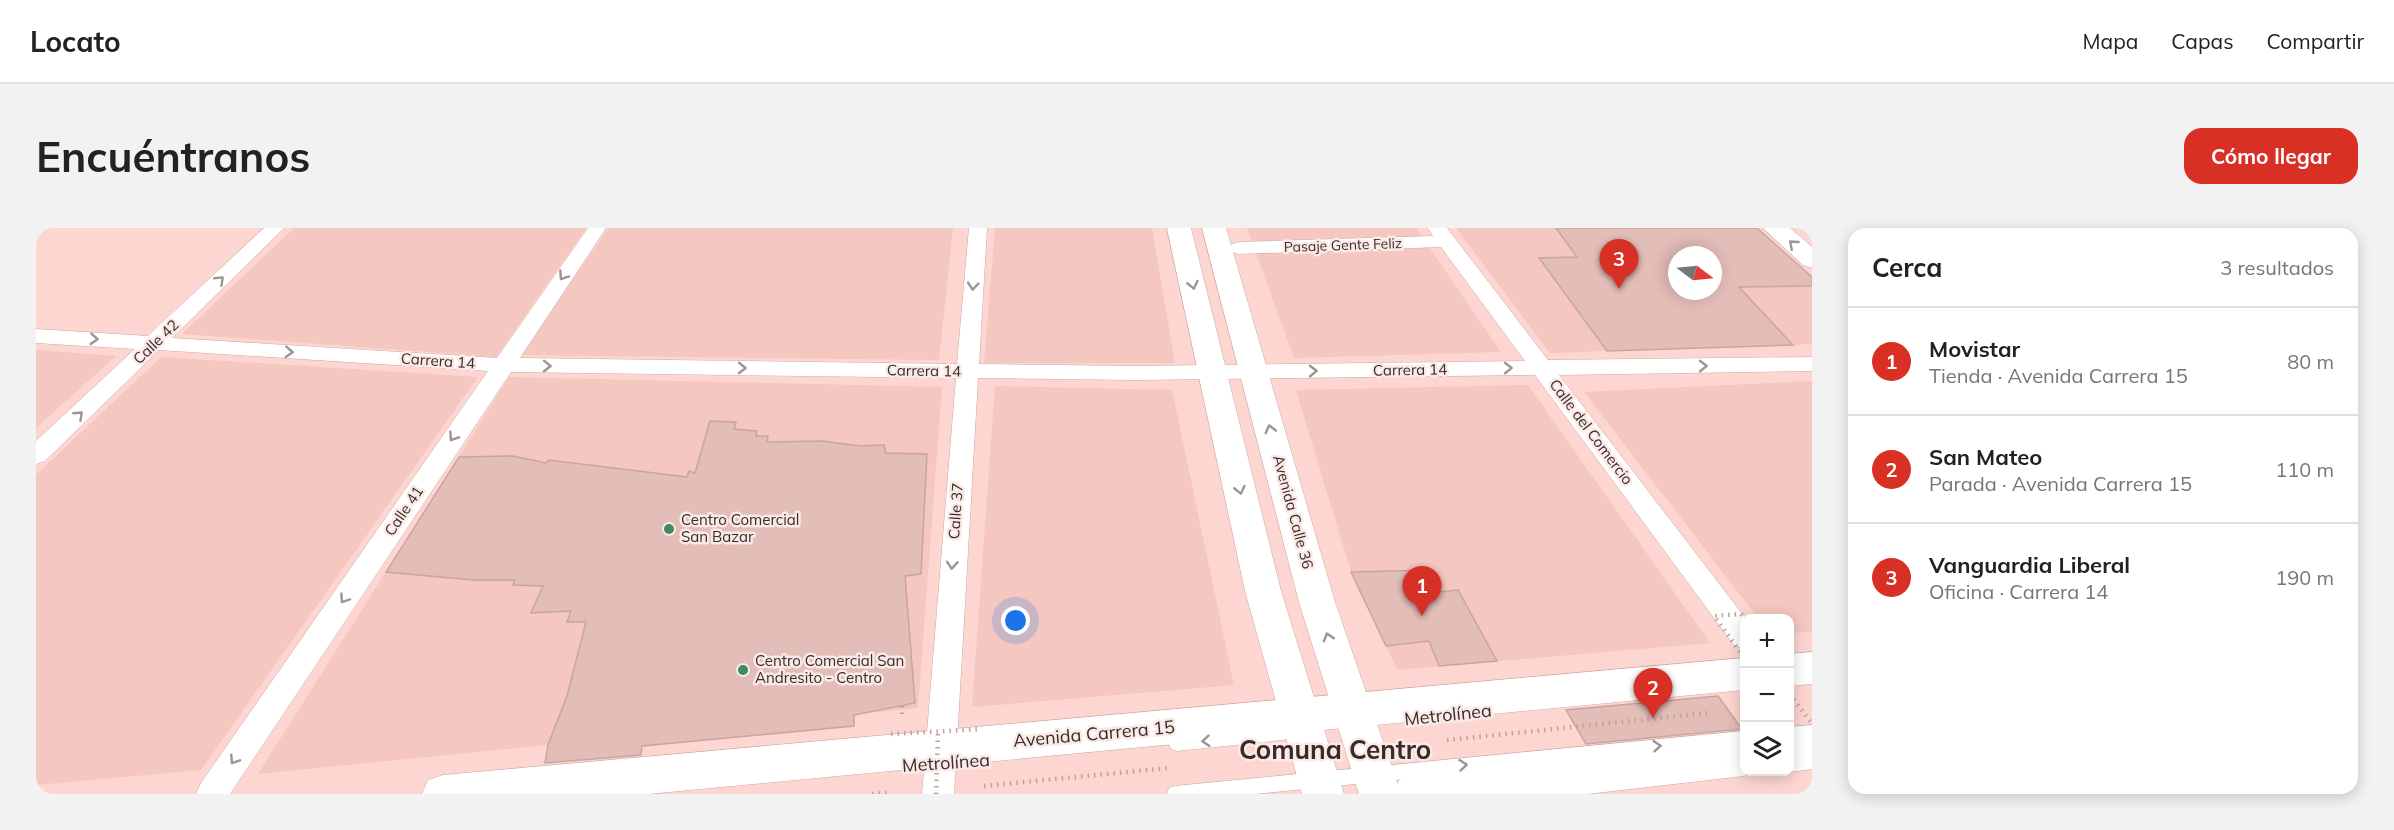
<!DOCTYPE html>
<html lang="es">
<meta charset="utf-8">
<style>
:root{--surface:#fff;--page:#f2f2f2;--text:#222;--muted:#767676;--line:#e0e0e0;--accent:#d93025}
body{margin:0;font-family:Mulish,sans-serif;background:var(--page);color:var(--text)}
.controls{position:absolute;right:18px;bottom:18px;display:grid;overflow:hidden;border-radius:12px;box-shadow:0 3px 15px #0003}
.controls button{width:54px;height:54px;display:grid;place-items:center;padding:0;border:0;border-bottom:2px solid var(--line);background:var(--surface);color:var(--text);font:30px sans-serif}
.compass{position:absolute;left:1632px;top:18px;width:54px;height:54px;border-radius:50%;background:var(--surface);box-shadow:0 3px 15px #0003;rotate:106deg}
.you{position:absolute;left:980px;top:393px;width:21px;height:21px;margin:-15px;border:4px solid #fff;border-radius:50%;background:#1a73e8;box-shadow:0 0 0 9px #1a73e833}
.badge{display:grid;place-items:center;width:39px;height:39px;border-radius:50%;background:var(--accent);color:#fff;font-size:20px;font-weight:700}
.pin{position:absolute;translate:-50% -50px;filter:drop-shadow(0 2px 3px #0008)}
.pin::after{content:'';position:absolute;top:32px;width:21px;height:18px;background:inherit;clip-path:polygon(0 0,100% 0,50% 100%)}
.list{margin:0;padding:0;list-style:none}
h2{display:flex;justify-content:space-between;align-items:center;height:78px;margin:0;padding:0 24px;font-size:26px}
h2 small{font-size:20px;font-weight:400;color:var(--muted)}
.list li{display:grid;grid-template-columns:39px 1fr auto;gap:18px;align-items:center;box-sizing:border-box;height:108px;padding:0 24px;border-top:2px solid var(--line)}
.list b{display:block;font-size:22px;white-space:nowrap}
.list p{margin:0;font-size:20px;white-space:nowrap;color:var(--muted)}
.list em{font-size:20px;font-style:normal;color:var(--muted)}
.icon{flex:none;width:33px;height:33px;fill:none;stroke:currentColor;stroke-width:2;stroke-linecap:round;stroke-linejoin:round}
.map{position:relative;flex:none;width:1776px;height:566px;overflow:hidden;border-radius:18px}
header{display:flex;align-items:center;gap:36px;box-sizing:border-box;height:84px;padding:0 30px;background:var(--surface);border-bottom:2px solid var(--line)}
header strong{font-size:28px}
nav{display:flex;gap:33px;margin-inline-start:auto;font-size:21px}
.intro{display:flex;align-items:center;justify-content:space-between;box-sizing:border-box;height:144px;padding:0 36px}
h1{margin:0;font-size:42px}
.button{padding:15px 27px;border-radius:18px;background:var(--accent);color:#fff;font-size:21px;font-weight:700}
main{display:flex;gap:36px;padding:0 36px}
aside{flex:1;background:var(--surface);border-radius:18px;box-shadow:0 3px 15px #0003}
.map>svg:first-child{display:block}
.built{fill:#f4c7c0;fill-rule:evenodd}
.building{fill:#e3bdb8;stroke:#caa5a0;stroke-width:1.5;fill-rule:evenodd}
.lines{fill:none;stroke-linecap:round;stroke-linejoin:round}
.lane-casing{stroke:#cea8a3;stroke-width:1}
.street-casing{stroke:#cea8a3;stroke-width:1}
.secondary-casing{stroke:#cea8a3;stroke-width:1}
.primary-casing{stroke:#cea8a3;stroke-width:1}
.path{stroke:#c1a19d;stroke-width:4.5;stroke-dasharray:1.5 5;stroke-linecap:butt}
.lane{fill:#fff;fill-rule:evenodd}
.street{fill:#fff;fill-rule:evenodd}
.secondary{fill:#fff;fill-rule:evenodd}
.primary{fill:#fff;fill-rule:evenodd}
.path-bridge{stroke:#c1a19d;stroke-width:4.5;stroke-dasharray:1.5 5;stroke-linecap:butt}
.oneway{stroke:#9c9594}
.poi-dot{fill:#3b8d5f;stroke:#faeae7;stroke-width:2}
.labels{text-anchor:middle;stroke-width:5;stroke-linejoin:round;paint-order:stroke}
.far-street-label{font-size:14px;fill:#3a2b29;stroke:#faeae7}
.street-label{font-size:15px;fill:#3a2b29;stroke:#faeae7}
.poi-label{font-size:15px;fill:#3a2b29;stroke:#faeae7;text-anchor:start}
.near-street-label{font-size:18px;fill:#3a2b29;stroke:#faeae7}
.near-district-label{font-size:26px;font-weight:bold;fill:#3a2b29;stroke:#faeae7}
</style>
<header>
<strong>Locato</strong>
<nav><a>Mapa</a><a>Capas</a><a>Compartir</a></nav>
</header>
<div class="intro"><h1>Encuéntranos</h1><a class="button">Cómo llegar</a></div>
<main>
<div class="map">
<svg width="1776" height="566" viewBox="0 0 1776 566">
<rect width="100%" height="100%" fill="#fdd6d1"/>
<g class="built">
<polygon points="258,0 550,0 460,129 146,106"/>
<polygon points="573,0 917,0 903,132 483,127"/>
<polygon points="959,0 1116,0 1139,135 948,135"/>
<polygon points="1211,0 1380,0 1465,124 1258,130"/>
<path d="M1420,0H1721L1776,49V116L1514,125ZM1641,27H1677V63H1641Z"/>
<polygon points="0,122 80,128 0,200"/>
<polygon points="125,129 442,149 165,542 0,557 0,247"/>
<polygon points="473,149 906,159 882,480 222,546"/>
<polygon points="1776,153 1776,404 1754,405 1754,391 1722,390 1548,164"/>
<polygon points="1492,157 1674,415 1361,442 1315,344 1260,162"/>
<polygon points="959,158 1136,162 1198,457 936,479"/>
</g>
<g class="building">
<path d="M1520,0H1721L1776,49V58L1703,59L1757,117L1571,123L1503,30L1541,29ZM1641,27H1677V63H1641Z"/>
<polygon points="674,193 700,194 698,201 721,203 720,208 732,208 731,214 786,213 825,218 848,217 850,225 891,226 885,346 869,348 879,475 818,487 818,498 606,518 605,527 509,535 512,517 531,468 550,394 531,394 535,383 495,385 507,358 477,357 479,352 437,352 350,344 423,229 477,228 510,235 513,232 651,249 653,243 659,245"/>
<polygon points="1395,342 1402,364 1422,362 1461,433 1403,438 1393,413 1350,418 1315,344"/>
<polygon points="1682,468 1706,501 1550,516 1530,482"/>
</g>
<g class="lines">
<defs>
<g id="lane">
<polygon points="1776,497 1776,511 1754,513 1754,499"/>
<polygon points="1247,498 1253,500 1255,505 1253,510 1247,512 1141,523 1135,521 1133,516 1135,511 1141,509"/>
<polygon points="1708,503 1708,517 1219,566 1131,566 1133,560 1139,558"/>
</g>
<polygon id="street" points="228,0 248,0 136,110 461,130 552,0 570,0 484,130 921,136 933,0 951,0 943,136 1101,138 1489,133 1405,19 1203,26 1196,24 1193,20 1196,16 1203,14 1397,8 1392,0 1411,0 1512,132 1776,129 1776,143 1523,147 1710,391 1708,421 1698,417 1499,147 1101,152 942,150 918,566 886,566 920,150 475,144 194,566 160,566 165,555 452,143 123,122 9,233 0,236 0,213 99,121 0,115 0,101 112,108"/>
<g id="secondary">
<polygon points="1131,0 1155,0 1245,363 1308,566 1266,566 1209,363"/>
<polygon points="1166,0 1190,0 1299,374 1365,566 1323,566 1263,374"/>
<polygon points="1727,0 1754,0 1776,19 1776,40 1767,37"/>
</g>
<g id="primary">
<polygon points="1776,424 1776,456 1754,458 1754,426"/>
<polygon points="1708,430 1708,462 612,566 386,566 392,552 407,547"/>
<polygon points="1776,505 1776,541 1754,544 1752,544 1754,508"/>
<polygon points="1708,512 1708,544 1721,544 1708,548 1551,566 1357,566 1363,552 1378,547"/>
</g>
</defs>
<use href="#lane" class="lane-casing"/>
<use href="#street" class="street-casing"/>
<use href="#secondary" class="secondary-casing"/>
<use href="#primary" class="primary-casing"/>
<g class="path">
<polyline points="866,478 866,490"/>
<polyline points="1411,512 1672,485"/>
<polyline points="948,558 1132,540"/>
<polyline points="836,566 851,565"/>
</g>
<use href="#lane" class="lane"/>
<use href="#street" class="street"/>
<use href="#secondary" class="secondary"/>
<use href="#primary" class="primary"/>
<g class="path-bridge">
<polyline points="1708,429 1678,388 1705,386 1709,391"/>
<polyline points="1754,466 1776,496"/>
<polyline points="855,506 946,501"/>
<polyline points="900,566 902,504"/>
</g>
</g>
<defs><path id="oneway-chevron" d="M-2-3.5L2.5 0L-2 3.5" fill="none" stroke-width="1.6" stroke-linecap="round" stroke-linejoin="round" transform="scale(1.5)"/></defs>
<g class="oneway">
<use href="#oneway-chevron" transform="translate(1757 16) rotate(-139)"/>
<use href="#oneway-chevron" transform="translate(527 48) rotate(124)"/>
<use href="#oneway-chevron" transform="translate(184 52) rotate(-44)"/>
<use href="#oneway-chevron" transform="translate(1157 57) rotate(77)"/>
<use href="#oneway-chevron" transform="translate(937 58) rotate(95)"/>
<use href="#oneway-chevron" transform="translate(58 111) rotate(4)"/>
<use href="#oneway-chevron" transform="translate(253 124) rotate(4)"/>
<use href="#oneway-chevron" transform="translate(511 138) rotate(1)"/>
<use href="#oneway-chevron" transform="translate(1667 138) rotate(-1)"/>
<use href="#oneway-chevron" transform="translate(706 140) rotate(1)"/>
<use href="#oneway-chevron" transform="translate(1472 140) rotate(-1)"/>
<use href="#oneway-chevron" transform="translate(1277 143) rotate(-1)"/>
<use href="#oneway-chevron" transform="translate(43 187) rotate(-43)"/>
<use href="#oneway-chevron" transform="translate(1234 201) rotate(-105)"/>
<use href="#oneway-chevron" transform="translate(417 209) rotate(124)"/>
<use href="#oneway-chevron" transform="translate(1204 262) rotate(77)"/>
<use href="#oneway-chevron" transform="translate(916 337) rotate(94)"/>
<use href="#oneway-chevron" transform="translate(308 371) rotate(124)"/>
<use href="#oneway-chevron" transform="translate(1292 409) rotate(-107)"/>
<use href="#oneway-chevron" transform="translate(1170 513) rotate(175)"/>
<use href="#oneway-chevron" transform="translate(1621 518) rotate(-5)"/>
<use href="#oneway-chevron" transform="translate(198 532) rotate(123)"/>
<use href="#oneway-chevron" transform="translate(1427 537) rotate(-6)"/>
</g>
<g class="poi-dot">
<circle cx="633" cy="301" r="6"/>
<circle cx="707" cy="442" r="6"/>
</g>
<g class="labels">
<g class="far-street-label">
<text transform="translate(1307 17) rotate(-2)" y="5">Pasaje Gente Feliz</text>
</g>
<g class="street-label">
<text transform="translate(120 114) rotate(-44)" y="5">Calle 42</text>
<text transform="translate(402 133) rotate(4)" y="5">Carrera 14</text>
<text transform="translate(1374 142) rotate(-1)" y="5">Carrera 14</text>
<text transform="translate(888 143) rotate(1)" y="5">Carrera 14</text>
<text transform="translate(1555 204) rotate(53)" y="5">Calle del Comercio</text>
<text transform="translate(368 283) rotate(-56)" y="5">Calle 41</text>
<text transform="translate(920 283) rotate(-86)" y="5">Calle 37</text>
<text transform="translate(1257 284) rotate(75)" y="5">Avenida Calle 36</text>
</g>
<g class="poi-label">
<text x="645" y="297">Centro Comercial<tspan x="645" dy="17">San Bazar</tspan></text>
<text x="719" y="438">Centro Comercial San<tspan x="719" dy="17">Andresito - Centro</tspan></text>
</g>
<g class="near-street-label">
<text transform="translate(1412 487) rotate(-6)" y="6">Metrolínea</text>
<text transform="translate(1058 506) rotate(-5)" y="6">Avenida Carrera 15</text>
<text transform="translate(910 535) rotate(-4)" y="6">Metrolínea</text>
</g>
<g class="near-district-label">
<text x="1299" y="531">Comuna Centro</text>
</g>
</g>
</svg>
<div class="controls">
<button>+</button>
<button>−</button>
<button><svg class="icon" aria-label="layers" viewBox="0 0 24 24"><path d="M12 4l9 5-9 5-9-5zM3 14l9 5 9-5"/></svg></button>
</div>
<svg class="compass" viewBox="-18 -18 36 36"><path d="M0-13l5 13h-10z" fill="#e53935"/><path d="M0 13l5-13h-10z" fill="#767676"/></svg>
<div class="you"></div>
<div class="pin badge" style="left:1386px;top:388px">1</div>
<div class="pin badge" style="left:1617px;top:490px">2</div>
<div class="pin badge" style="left:1583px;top:61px">3</div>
</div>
<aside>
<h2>Cerca<small>3 resultados</small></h2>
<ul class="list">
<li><span class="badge">1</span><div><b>Movistar</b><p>Tienda · Avenida Carrera 15</p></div><em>80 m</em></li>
<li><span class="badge">2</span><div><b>San Mateo</b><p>Parada · Avenida Carrera 15</p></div><em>110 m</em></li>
<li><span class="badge">3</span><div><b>Vanguardia Liberal</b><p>Oficina · Carrera 14</p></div><em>190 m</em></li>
</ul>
</aside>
</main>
